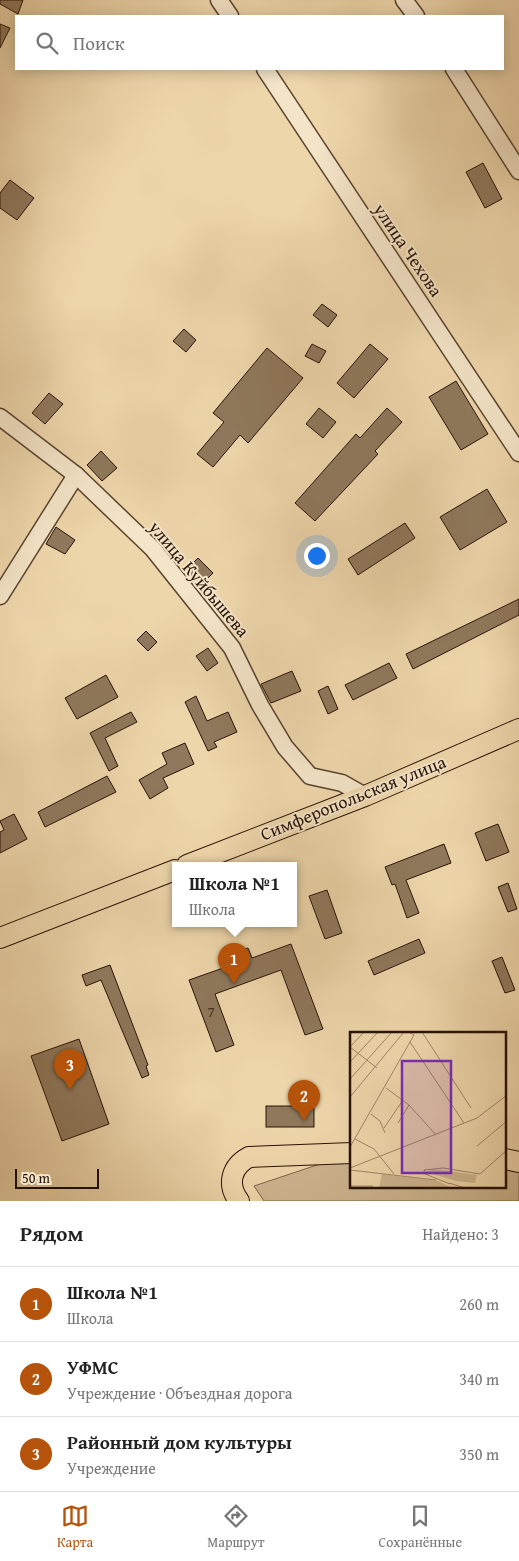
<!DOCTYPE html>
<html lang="ru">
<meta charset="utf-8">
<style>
:root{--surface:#fff;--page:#f6f6f6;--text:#222;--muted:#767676;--line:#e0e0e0;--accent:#b45309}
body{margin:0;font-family:"Gentium Book Plus",serif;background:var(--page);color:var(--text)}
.scale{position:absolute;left:15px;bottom:12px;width:84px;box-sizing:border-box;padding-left:5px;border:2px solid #281206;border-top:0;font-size:14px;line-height:18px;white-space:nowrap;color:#281206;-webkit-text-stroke:4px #f4e4c8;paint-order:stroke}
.you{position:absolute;left:316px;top:555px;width:18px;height:18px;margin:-12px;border:4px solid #fff;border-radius:50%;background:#1a73e8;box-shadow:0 0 0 8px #1a73e833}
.badge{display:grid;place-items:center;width:32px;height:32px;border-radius:50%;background:var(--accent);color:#fff;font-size:16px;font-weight:700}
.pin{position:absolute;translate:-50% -41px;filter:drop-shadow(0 1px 2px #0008)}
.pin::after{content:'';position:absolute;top:26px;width:18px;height:15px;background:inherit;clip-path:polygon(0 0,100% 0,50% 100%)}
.popup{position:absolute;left:172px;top:862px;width:125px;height:65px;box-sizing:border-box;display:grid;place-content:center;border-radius:0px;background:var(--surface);filter:drop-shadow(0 1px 4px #0005);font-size:16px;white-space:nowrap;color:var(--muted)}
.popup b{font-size:19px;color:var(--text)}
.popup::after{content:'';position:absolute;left:50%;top:100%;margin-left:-10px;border:10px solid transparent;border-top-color:var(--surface)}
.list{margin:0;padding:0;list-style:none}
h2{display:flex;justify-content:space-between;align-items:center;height:65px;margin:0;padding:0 20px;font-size:21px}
h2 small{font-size:16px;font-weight:400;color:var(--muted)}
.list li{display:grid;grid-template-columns:32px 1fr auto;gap:15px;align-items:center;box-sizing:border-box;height:75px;padding:0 20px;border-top:1px solid var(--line)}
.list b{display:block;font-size:19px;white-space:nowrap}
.list p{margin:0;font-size:16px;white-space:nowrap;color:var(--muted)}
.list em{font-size:16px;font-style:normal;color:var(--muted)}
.icon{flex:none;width:28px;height:28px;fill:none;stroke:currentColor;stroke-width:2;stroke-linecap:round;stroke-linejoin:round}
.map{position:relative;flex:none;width:519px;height:1201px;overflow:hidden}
.search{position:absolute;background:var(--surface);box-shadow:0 2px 12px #0003;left:15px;right:15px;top:15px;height:55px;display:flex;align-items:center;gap:12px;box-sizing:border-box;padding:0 18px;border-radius:0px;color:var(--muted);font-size:19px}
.sheet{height:290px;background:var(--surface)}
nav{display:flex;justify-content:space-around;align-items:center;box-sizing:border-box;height:70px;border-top:1px solid var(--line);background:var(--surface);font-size:14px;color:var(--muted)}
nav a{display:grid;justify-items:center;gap:2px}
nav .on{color:var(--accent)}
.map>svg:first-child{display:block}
.green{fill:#ccb58f;stroke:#7a644a}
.building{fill:#8f785c;stroke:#281206}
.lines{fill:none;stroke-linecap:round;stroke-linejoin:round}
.minor-casing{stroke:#5a432f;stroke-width:19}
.major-casing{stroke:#281206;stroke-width:22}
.minor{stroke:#f4e4c8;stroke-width:16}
.major{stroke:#eed6ab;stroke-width:20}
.labels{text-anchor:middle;stroke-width:4;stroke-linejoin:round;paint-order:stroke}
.number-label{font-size:15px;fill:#422c1c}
.street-label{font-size:18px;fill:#281206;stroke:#f4e4c8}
.inset-road{fill:none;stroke:#9f8869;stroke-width:1}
.view{fill:#7b2cbf;fill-opacity:0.15;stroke:#7b2cbf;stroke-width:2.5}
.inset-edge{fill:none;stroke:#281206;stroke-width:2.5}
</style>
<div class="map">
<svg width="519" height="1201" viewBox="0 0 519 1201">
<rect width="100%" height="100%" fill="#eed6ab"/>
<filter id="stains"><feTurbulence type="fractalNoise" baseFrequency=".004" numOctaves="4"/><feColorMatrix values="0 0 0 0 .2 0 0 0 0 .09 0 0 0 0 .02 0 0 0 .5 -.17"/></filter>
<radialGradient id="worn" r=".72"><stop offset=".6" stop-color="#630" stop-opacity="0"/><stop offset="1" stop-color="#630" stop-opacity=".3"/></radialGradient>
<polygon class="green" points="351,1159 352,1187 505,1187 505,1168 519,1170 519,1201 264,1201 254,1186 332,1160"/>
<g class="building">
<polygon points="0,0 23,0 18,14 0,4"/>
<polygon points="0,24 10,28 0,48"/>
<polygon points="483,163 502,199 485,208 466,172"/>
<polygon points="10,180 34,198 17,220 0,208 0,193"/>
<polygon points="322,304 337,315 328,327 313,315"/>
<polygon points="184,329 196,340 186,352 173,341"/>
<polygon points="312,344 326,351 319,363 305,356"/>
<polygon points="370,344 388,359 354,398 337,383"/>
<polygon points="267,348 303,378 248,443 240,435 213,467 197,454 224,422 213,413"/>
<polygon points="456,381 488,434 461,450 429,397"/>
<polygon points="49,393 63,404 45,424 32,413"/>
<polygon points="319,408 336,422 323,438 306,424"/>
<polygon points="387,408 402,422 375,451 378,454 315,521 295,503 356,434 360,438"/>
<polygon points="101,451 117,468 102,481 87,465"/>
<polygon points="487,489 507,522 460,550 440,517"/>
<polygon points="405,523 415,538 358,575 348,559"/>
<polygon points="56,527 75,540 65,554 46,544"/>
<polygon points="198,558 213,573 201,585 186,570"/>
<polygon points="519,599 519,615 413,669 406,654"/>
<polygon points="146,631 157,642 148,651 137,640"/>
<polygon points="208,648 218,663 207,671 196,656"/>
<polygon points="389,663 397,678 353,700 345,685"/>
<polygon points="292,671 301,691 271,703 261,684"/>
<polygon points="106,675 118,697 77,719 65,698"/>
<polygon points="328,686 338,709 328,714 318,691"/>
<polygon points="196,696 207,721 228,712 237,732 214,742 217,747 208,751 185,702"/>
<polygon points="131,712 137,722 105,738 118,766 109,771 90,733"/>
<polygon points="185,743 194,764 163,778 168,788 150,799 139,780 167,764 162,753"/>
<polygon points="107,776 116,792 45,827 38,812"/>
<polygon points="14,814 27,839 0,853 0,832 4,830 0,821"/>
<polygon points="498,824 509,852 486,861 475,833"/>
<polygon points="444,844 451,863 406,880 419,913 407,918 395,884 392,885 385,867"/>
<polygon points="508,883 517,909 508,912 498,887"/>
<polygon points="327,890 342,933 325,939 309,896"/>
<polygon points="419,939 425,953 374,975 368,961"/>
<polygon points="291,944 323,1029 305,1035 281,970 215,994 234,1045 216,1052 189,980 226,967 222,957 248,948 252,958"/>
<polygon points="502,957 515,990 505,993 492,961"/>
<polygon points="110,965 148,1065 146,1066 149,1075 142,1078 101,980 86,986 82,975"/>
<polygon points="79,1039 109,1124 62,1141 31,1056"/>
<rect x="266" y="1106" width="48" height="21"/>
</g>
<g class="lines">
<defs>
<g id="minor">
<polyline points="219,0 230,16"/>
<polyline points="404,0 416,16"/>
<polyline points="265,69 519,453"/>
<polyline points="454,69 519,171"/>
<polyline points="0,417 76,475 153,549 232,648 260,705 285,747 310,776 342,783 365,796"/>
<polyline points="0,596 76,475"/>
</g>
<g id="major">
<polyline points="187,865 365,796 519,729"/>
<polyline points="0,938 175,870"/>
<polyline points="505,1159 519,1162"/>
<path d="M239,1201C226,1184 232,1166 249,1157L352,1153"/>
</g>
</defs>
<use href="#minor" class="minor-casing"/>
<use href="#major" class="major-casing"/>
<use href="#minor" class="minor"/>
<use href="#major" class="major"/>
</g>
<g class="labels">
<g class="number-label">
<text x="211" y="1017">7</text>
</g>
<g class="street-label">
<text transform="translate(408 250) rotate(56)" y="6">улица Чехова</text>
<text transform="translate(199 579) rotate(50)" y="6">улица Куйбышева</text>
<text transform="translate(353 798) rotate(-22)" y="6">Симферопольская улица</text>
</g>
</g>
<g transform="translate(350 1032)">
<rect width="156" height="156" fill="#eed6ab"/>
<path d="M83,137L127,143L125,151L106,149L76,140ZM32,142L88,149L102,156H29Z" fill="#ccb58f"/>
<path class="inset-road" d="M14,0L0,15L27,36M72,0L121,76M60,10L114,91M0,30L28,0M0,47L42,0M36,56L59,73L86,103M0,65L54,0M21,82L30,89L35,101M48,91L59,73M34,96L53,68M5,107L24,117L44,142M127,114L157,89M0,115L64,3L59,0M0,136L127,86L157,63M0,138L86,148M99,151L115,156M100,152L75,142L74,138L93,136L130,142L157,118M0,154H23"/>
<path class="view" d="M52,29H101V141H52Z"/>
<rect width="156" height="156" class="inset-edge"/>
</g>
<rect width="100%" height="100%" filter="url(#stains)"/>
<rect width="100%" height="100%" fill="url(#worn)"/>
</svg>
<div class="scale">50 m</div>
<div class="you"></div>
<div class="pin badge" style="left:234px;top:984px">1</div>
<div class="popup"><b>Школа №1</b>Школа</div>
<div class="pin badge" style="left:304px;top:1121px">2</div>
<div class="pin badge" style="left:70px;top:1090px">3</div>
<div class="search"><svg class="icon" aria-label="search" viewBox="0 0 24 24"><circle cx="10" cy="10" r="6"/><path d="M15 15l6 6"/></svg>Поиск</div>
</div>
<section class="sheet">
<h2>Рядом<small>Найдено: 3</small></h2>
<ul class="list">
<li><span class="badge">1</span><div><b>Школа №1</b><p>Школа</p></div><em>260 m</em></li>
<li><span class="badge">2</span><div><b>УФМС</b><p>Учреждение · Объездная дорога</p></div><em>340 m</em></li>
<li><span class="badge">3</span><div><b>Районный дом культуры</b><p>Учреждение</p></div><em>350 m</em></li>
</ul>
</section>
<nav>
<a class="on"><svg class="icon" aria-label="map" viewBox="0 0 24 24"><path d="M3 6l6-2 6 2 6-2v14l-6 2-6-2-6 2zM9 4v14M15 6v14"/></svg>Карта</a>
<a><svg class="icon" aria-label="directions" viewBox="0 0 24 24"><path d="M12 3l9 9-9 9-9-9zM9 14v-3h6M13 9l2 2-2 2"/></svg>Маршрут</a>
<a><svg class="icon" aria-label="saved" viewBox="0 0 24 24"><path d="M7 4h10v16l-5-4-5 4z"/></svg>Сохранённые</a>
</nav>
